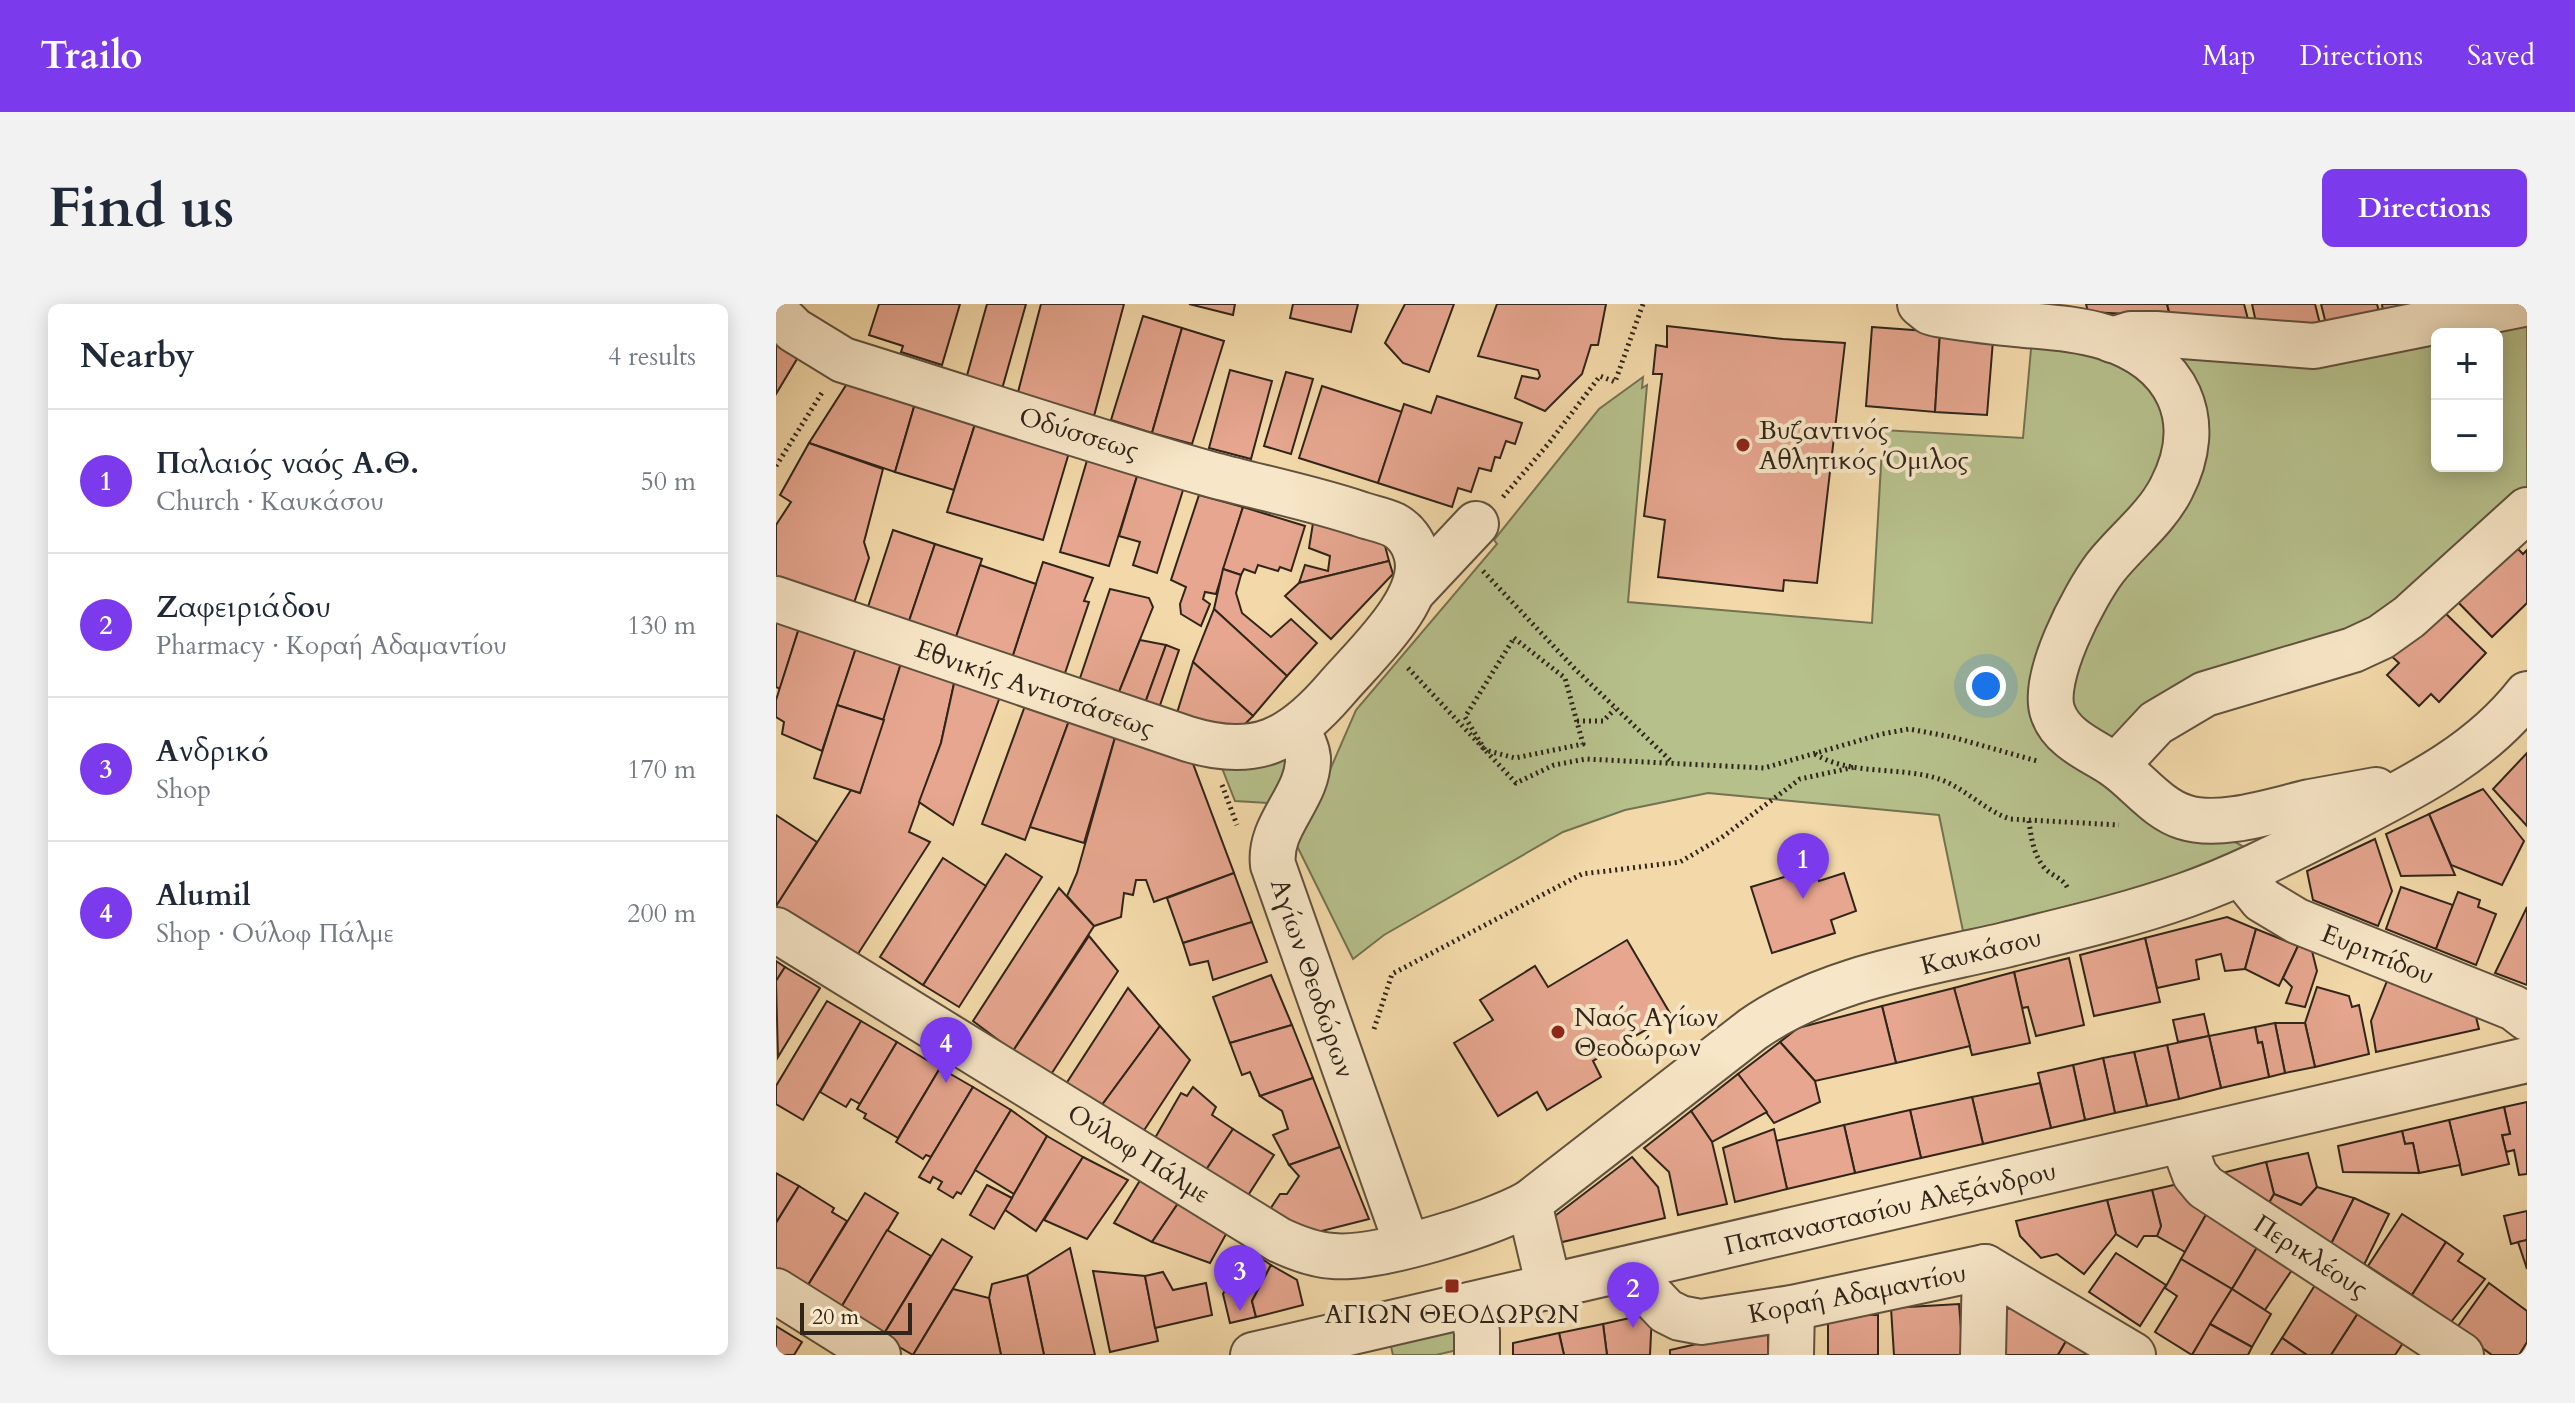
<!DOCTYPE html>
<meta charset="utf-8">
<style>
:root{--surface:#fff;--page:#f2f2f3;--text:#1f2937;--muted:#747a83;--line:#e0e1e3;--accent:#7c3aed}
body{margin:0;font-family:Cardo,serif;background:var(--page);color:var(--text)}
.controls{position:absolute;right:24px;top:24px;display:grid;overflow:hidden;border-radius:12px;box-shadow:0 4px 20px #0003}
.controls button{width:72px;height:72px;display:grid;place-items:center;padding:0;border:0;border-bottom:2px solid var(--line);background:var(--surface);color:var(--text);font:40px sans-serif}
.scale{position:absolute;left:24px;bottom:20px;width:112px;box-sizing:border-box;padding-left:8px;border:4px solid #30251a;border-top:0;font-size:22px;line-height:28px;white-space:nowrap;color:#30251a;-webkit-text-stroke:6px #f7e6c7;paint-order:stroke}
.you{position:absolute;left:1210px;top:382px;width:28px;height:28px;margin:-20px;border:6px solid #fff;border-radius:50%;background:#1a73e8;box-shadow:0 0 0 12px #1a73e833}
.badge{display:grid;place-items:center;width:52px;height:52px;border-radius:50%;background:var(--accent);color:#fff;font-size:26px;font-weight:700}
.pin{position:absolute;translate:-50% -66px;filter:drop-shadow(0 2px 4px #0008)}
.pin::after{content:'';position:absolute;top:42px;width:28px;height:24px;background:inherit;clip-path:polygon(0 0,100% 0,50% 100%)}
.list{margin:0;padding:0;list-style:none}
h2{display:flex;justify-content:space-between;align-items:center;height:104px;margin:0;padding:0 32px;font-size:34px}
h2 small{font-size:26px;font-weight:400;color:var(--muted)}
.list li{display:grid;grid-template-columns:52px 1fr auto;gap:24px;align-items:center;box-sizing:border-box;height:144px;padding:0 32px;border-top:2px solid var(--line)}
.list b{display:block;font-size:30px;white-space:nowrap}
.list p{margin:0;font-size:26px;white-space:nowrap;color:var(--muted)}
.list em{font-size:26px;font-style:normal;color:var(--muted)}
.map{position:relative;flex:none;width:1751px;height:1051px;overflow:hidden;border-radius:12px}
header{display:flex;align-items:center;gap:48px;box-sizing:border-box;height:112px;padding:0 40px;background:var(--accent);color:#fff}
header strong{font-size:38px}
nav{display:flex;gap:44px;margin-inline-start:auto;font-size:28px}
.intro{display:flex;align-items:center;justify-content:space-between;box-sizing:border-box;height:192px;padding:0 48px}
h1{margin:0;font-size:56px}
.button{padding:20px 36px;border-radius:12px;background:var(--accent);color:#fff;font-size:28px;font-weight:700}
main{display:flex;gap:48px;padding:0 48px}
aside{flex:1;background:var(--surface);border-radius:12px;box-shadow:0 4px 20px #0003}
.map>svg:first-child{display:block}
.green{fill:#b6c08b;stroke:#737252;stroke-width:2}
.building{fill:#e6a68f;stroke:#30251a;stroke-width:2}
.lines{fill:none;stroke-linecap:round;stroke-linejoin:round}
.minor-casing{stroke:#61523e;stroke-width:48}
.path{stroke:#30251a;stroke-width:5;stroke-dasharray:2 4;stroke-linecap:butt}
.minor{stroke:#f7e6c7;stroke-width:44}
.poi-dot{fill:#8f2418;stroke:#f7e6c7;stroke-width:3}
.labels{text-anchor:middle;stroke-width:8;stroke-linejoin:round;paint-order:stroke}
.poi-label{font-size:26px;fill:#30251a;stroke:#f7e6c7;text-anchor:start}
.street-label{font-size:26px;fill:#30251a;stroke:#f7e6c7}
</style>
<header>
<strong>Trailo</strong>
<nav><a>Map</a><a>Directions</a><a>Saved</a></nav>
</header>
<div class="intro"><h1>Find us</h1><a class="button">Directions</a></div>
<main>
<aside>
<h2>Nearby<small>4 results</small></h2>
<ul class="list">
<li><span class="badge">1</span><div><b>Παλαιός ναός Α.Θ.</b><p>Church · Καυκάσου</p></div><em>50 m</em></li>
<li><span class="badge">2</span><div><b>Ζαφειριάδου</b><p>Pharmacy · Κοραή Αδαμαντίου</p></div><em>130 m</em></li>
<li><span class="badge">3</span><div><b>Ανδρικό</b><p>Shop</p></div><em>170 m</em></li>
<li><span class="badge">4</span><div><b>Alumil</b><p>Shop · Ούλοφ Πάλμε</p></div><em>200 m</em></li>
</ul>
</aside>
<div class="map">
<svg width="1751" height="1051" viewBox="0 0 1751 1051">
<rect width="100%" height="100%" fill="#f3d9a9"/>
<filter id="stains"><feTurbulence type="fractalNoise" baseFrequency=".0025" numOctaves="4"/><feColorMatrix values="0 0 0 0 .2 0 0 0 0 .09 0 0 0 0 .02 0 0 0 .5 -.17"/></filter>
<radialGradient id="worn" r=".72"><stop offset=".6" stop-color="#630" stop-opacity="0"/><stop offset="1" stop-color="#630" stop-opacity=".3"/></radialGradient>
<g class="green">
<path d="M1751,21V197L1581,333L1454,366L1334,469L1468,543C1380,585 1283,611 1187,627L1163,511L932,489L849,506L787,528L608,631L577,655L521,542L580,406L721,240L718,236L823,105L867,73L866,84L871,81L852,298L1096,319L1107,126L1247,134L1256,34L1661,37V162H1721V30H1702Z"/>
<polygon points="510,449 510,465 492,499 459,497 442,454"/>
<polygon points="687,1017 694,1043 660,1051 617,1051 613,1034"/>
</g>
<g class="building">
<polygon points="103,0 184,0 166,61 125,48 127,42 93,31"/>
<polygon points="211,0 250,0 226,85 190,75"/>
<polygon points="265,0 348,0 318,112 241,92"/>
<polygon points="413,0 459,0 457,11"/>
<polygon points="517,0 582,0 575,28 514,14"/>
<polygon points="629,0 678,0 653,68 627,59 609,39"/>
<polygon points="721,0 830,0 822,41 815,41 806,70 769,107 739,94 746,72 762,75 764,72 762,66 702,52"/>
<polygon points="1310,0 1391,0 1394,12 1312,8"/>
<polygon points="1391,0 1468,0 1474,23 1396,19"/>
<polygon points="1476,0 1539,0 1547,32 1483,32"/>
<polygon points="1545,0 1601,0 1606,20 1554,36"/>
<polygon points="1606,0 1641,0 1607,7"/>
<polygon points="367,12 406,24 376,129 335,116"/>
<polygon points="891,22 1007,35 1069,39 1041,279 1008,276 1007,287 882,273 889,216 868,212 886,70 877,70 880,41 891,43"/>
<polygon points="1096,23 1164,28 1159,108 1090,102"/>
<polygon points="406,24 448,37 416,140 376,129"/>
<polygon points="1164,28 1217,36 1211,111 1159,108"/>
<polygon points="0,33 24,50 0,90"/>
<polygon points="454,66 496,77 475,155 433,144"/>
<polygon points="510,68 537,75 515,150 488,142"/>
<polygon points="74,75 140,96 119,168 33,139"/>
<polygon points="546,82 626,108 602,179 523,154"/>
<polygon points="661,92 746,119 739,140 730,137 724,154 719,153 715,167 703,164 695,188 682,184 676,203 602,179 628,100 655,109"/>
<polygon points="140,96 201,114 178,186 119,168"/>
<polygon points="201,114 295,142 267,236 171,208"/>
<polygon points="33,139 107,165 88,238 93,254 76,305 0,278 0,221 15,198 4,191"/>
<polygon points="312,153 362,169 333,262 284,248"/>
<polygon points="362,169 408,183 381,269 357,261 364,238 343,232"/>
<polygon points="423,191 467,203 440,290 429,288 427,295 434,300 425,322 405,310 404,300 410,283 395,276"/>
<polygon points="467,203 529,222 515,267 504,263 502,267 482,261 479,269 468,265 465,271 447,265"/>
<polygon points="537,219 608,238 613,257 523,279 529,261 552,267 554,252 533,244"/>
<polygon points="117,226 159,240 131,323 90,309"/>
<polygon points="159,240 206,255 178,339 131,323"/>
<polygon points="1739,242 1747,250 1751,246 1751,299 1716,333 1675,291"/>
<polygon points="613,257 617,270 555,335 509,292 523,279"/>
<polygon points="267,258 317,274 308,297 313,298 287,375 235,357"/>
<polygon points="204,261 260,280 235,357 178,339"/>
<polygon points="447,265 465,271 460,289 466,309 495,333 515,315 541,339 511,372 438,305"/>
<polygon points="334,285 373,294 377,303 341,393 302,380"/>
<polygon points="1660,300 1710,349 1663,398 1655,390 1643,402 1611,371 1623,359 1612,349"/>
<polygon points="438,305 511,372 477,412 417,358"/>
<polygon points="0,313 24,321 4,385 0,383"/>
<polygon points="24,321 81,341 46,447 6,430 8,418 0,413 0,396"/>
<polygon points="364,336 390,341 368,402 341,393"/>
<polygon points="81,341 126,356 108,416 61,401"/>
<polygon points="390,341 403,346 382,407 368,402"/>
<polygon points="126,356 179,375 165,439 133,528 154,538 80,653 0,605 0,602 75,486 84,489"/>
<polygon points="417,358 477,412 462,427 400,412"/>
<polygon points="179,375 225,390 177,521 143,498 165,439"/>
<polygon points="250,399 294,414 249,536 206,520"/>
<polygon points="61,401 108,416 84,489 38,474"/>
<polygon points="294,414 340,430 308,539 254,523"/>
<polygon points="340,430 416,457 458,569 378,598 370,576 360,576 357,591 348,589 345,613 318,622 291,592 301,569"/>
<polygon points="1751,449 1751,522 1717,485"/>
<polygon points="1707,485 1748,537 1726,581 1675,561 1653,510"/>
<polygon points="1653,510 1679,571 1625,572 1610,530"/>
<polygon points="0,511 41,538 0,602"/>
<polygon points="1599,535 1616,587 1602,622 1537,596 1531,567"/>
<polygon points="230,550 266,573 183,703 147,681"/>
<polygon points="167,554 210,582 147,681 104,653"/>
<polygon points="1038,564 1043,577 1068,569 1080,607 1055,616 1059,629 996,649 975,583"/>
<polygon points="458,569 476,618 407,639 391,594"/>
<polygon points="1625,583 1677,601 1660,645 1610,625"/>
<polygon points="283,584 318,622 237,747 197,717"/>
<polygon points="1682,588 1704,596 1702,603 1720,610 1700,661 1660,645"/>
<polygon points="1751,603 1751,681 1719,669"/>
<polygon points="1451,613 1480,625 1469,665 1449,667 1445,650 1420,656 1423,675 1381,684 1369,634"/>
<polygon points="476,618 491,658 437,676 432,657 414,661 407,639"/>
<polygon points="1480,625 1522,642 1503,682 1469,665"/>
<polygon points="313,632 342,667 272,775 237,747"/>
<polygon points="1369,634 1384,698 1318,712 1304,651"/>
<polygon points="851,636 895,711 817,757 825,773 771,806 761,788 722,812 678,739 717,716 704,696 759,662 772,683"/>
<polygon points="1522,642 1536,647 1541,667 1529,703 1510,699 1516,683 1507,674"/>
<polygon points="1293,654 1308,721 1260,732 1252,703 1246,704 1238,668"/>
<polygon points="0,657 9,663 0,677"/>
<polygon points="9,663 44,684 2,753 0,677"/>
<polygon points="1238,668 1254,739 1196,751 1178,684"/>
<polygon points="495,671 516,721 454,739 437,693"/>
<polygon points="1611,677 1700,713 1703,725 1600,748 1595,717"/>
<polygon points="1541,683 1573,692 1576,703 1583,701 1593,750 1539,763 1529,719"/>
<polygon points="352,684 384,722 323,805 288,783"/>
<polygon points="1178,684 1194,742 1120,759 1106,702"/>
<polygon points="51,697 85,717 27,816 0,800 0,782"/>
<polygon points="1106,702 1120,759 1039,777 1004,738 1022,724"/>
<polygon points="1428,710 1433,732 1402,738 1397,716"/>
<polygon points="85,717 121,738 84,800 75,795 70,803 44,788"/>
<polygon points="1499,719 1529,719 1539,763 1509,769"/>
<polygon points="1499,719 1509,769 1493,773 1486,738 1482,739 1479,723"/>
<polygon points="516,721 537,774 484,792 474,768 466,771 454,739"/>
<polygon points="384,722 414,756 365,831 323,805"/>
<polygon points="1479,723 1482,739 1486,738 1493,773 1445,784 1433,732"/>
<polygon points="1433,732 1445,784 1403,795 1391,741"/>
<polygon points="121,738 164,764 122,834 88,814 90,810 81,805"/>
<polygon points="1004,738 1039,777 1044,798 998,819 962,770"/>
<polygon points="1391,741 1403,795 1371,802 1358,748"/>
<polygon points="1358,748 1371,802 1339,809 1327,754"/>
<polygon points="1327,754 1339,809 1309,816 1297,761"/>
<polygon points="1297,761 1309,816 1275,824 1262,769"/>
<polygon points="164,764 197,783 155,853 150,851 147,855 120,838"/>
<polygon points="962,770 991,808 936,838 915,807"/>
<polygon points="537,774 564,843 513,861 497,831 512,825 506,807 484,792"/>
<polygon points="1264,779 1275,824 1207,840 1196,793"/>
<polygon points="197,783 235,806 185,890 181,888 177,894 162,885 166,878 157,873 154,879 143,873"/>
<polygon points="417,783 440,803 436,811 457,825 428,869 384,845 379,834 405,789 411,792"/>
<polygon points="1196,793 1207,840 1145,854 1134,806"/>
<polygon points="1751,798 1751,870 1743,871 1738,846 1730,848 1726,831 1734,830 1728,803"/>
<polygon points="1728,803 1734,830 1726,831 1733,860 1686,871 1673,816"/>
<polygon points="235,806 271,832 238,890 199,866"/>
<polygon points="1134,806 1145,854 1079,869 1068,821"/>
<polygon points="915,807 936,838 951,900 902,911 893,868 868,844"/>
<polygon points="1673,816 1684,861 1643,869 1637,839 1629,840 1626,827"/>
<polygon points="1068,821 1079,869 1011,885 1000,837"/>
<polygon points="457,825 498,851 469,896 428,869"/>
<polygon points="998,825 1011,885 959,898 947,844"/>
<polygon points="1626,827 1629,840 1637,839 1643,869 1567,868 1562,842"/>
<polygon points="271,832 307,853 260,927 229,906"/>
<polygon points="564,843 593,915 526,932 491,910 504,890 511,890 523,872 513,861"/>
<polygon points="1532,849 1541,883 1525,901 1498,890 1490,858"/>
<polygon points="307,853 352,876 311,935 268,916"/>
<polygon points="856,853 882,883 889,914 782,939 771,918"/>
<polygon points="1490,858 1498,890 1488,908 1446,869"/>
<polygon points="371,865 409,889 376,938 338,919"/>
<polygon points="0,869 23,882 0,919"/>
<polygon points="1406,879 1436,900 1409,948 1381,932 1385,922 1376,886"/>
<polygon points="211,881 236,894 218,925 194,911"/>
<polygon points="23,882 58,904 56,908 71,917 29,986 0,969 0,919"/>
<polygon points="1541,883 1578,894 1552,946 1488,908 1498,890 1525,901"/>
<polygon points="1376,886 1385,922 1381,932 1368,932 1361,943 1340,930 1331,896"/>
<polygon points="89,889 122,909 63,1007 29,986"/>
<polygon points="409,889 454,923 434,959 376,938"/>
<polygon points="1578,894 1613,910 1587,963 1552,946"/>
<polygon points="1331,896 1340,930 1308,970 1281,950 1265,954 1244,932 1240,917"/>
<polygon points="1436,900 1488,932 1456,985 1405,955"/>
<polygon points="1751,907 1751,936 1735,940 1728,912"/>
<polygon points="1626,910 1670,938 1636,991 1592,962"/>
<polygon points="111,926 155,952 106,1033 63,1007"/>
<polygon points="1488,932 1524,954 1489,1006 1456,985"/>
<polygon points="166,935 196,953 137,1051 106,1033"/>
<polygon points="1751,936 1751,965 1742,938"/>
<polygon points="1670,938 1687,950 1682,957 1709,975 1675,1018 1636,991"/>
<polygon points="294,944 319,1051 268,1051 251,971"/>
<polygon points="471,945 495,961 476,997 480,1013 454,1019 447,990"/>
<polygon points="1340,949 1390,981 1364,1022 1313,988"/>
<polygon points="1405,955 1456,985 1416,1051 1379,1028 1401,992 1389,984"/>
<polygon points="495,961 521,976 527,1001 480,1013 476,997"/>
<polygon points="317,967 369,972 382,1037 334,1048"/>
<polygon points="387,968 397,986 430,979 436,1011 379,1024 369,972"/>
<polygon points="251,971 268,1051 225,1051 213,994 216,980"/>
<polygon points="1544,973 1588,1000 1555,1051 1531,1051 1506,1034"/>
<polygon points="1713,979 1751,1007 1751,1038 1743,1051 1716,1051 1680,1025"/>
<polygon points="177,985 213,994 225,1051 137,1051"/>
<polygon points="1456,985 1495,1010 1476,1043 1434,1020"/>
<polygon points="1183,1000 1187,1051 1118,1051 1115,1004"/>
<polygon points="1588,1000 1633,1030 1619,1051 1555,1051"/>
<polygon points="1247,1001 1297,1025 1282,1051 1223,1051 1223,1007"/>
<polygon points="876,1009 874,1051 831,1051 827,1020"/>
<rect x="1052" y="1011" width="50" height="40"/>
<polygon points="827,1020 831,1051 788,1051 783,1029"/>
<polygon points="1434,1020 1476,1043 1472,1051 1416,1051"/>
<polygon points="0,1022 26,1038 18,1051 0,1051"/>
<polygon points="992,1024 992,1051 894,1051 894,1046"/>
<polygon points="1297,1025 1332,1051 1282,1051"/>
<polygon points="783,1029 788,1051 737,1051 737,1039"/>
<polygon points="1506,1034 1531,1051 1495,1051"/>
</g>
<g class="lines">
<defs>
<g id="minor">
<path d="M1144,0L1154,8L1161,10C1187,14 1213,18 1240,20C1270,23 1300,24 1329,33C1402,56 1431,116 1395,185C1379,216 1350,237 1329,264C1308,292 1264,375 1277,409C1287,437 1319,447 1341,463C1363,479 1382,505 1408,513C1444,525 1499,506 1534,498C1556,494 1578,490 1600,486"/>
<path d="M0,8L18,26L67,56C190,94 313,136 437,171C486,184 536,194 584,210C595,214 608,216 618,221C629,227 637,238 640,249C654,294 587,353 560,385C516,436 480,456 412,435L0,295"/>
<polyline points="1336,36 1355,30 1380,30 1538,42 1747,0"/>
<polyline points="638,286 700,220"/>
<path d="M520,425C525,434 531,443 532,454C533,493 492,521 497,561L631,941"/>
<polyline points="1340,462 1380,419 1429,390 1577,346 1605,333 1633,313 1751,206"/>
<polyline points="1465,570 1486,596 1521,617 1738,704 1751,714"/>
<path d="M0,626L503,936C520,944 538,951 557,952C601,956 714,921 753,899L977,725C1050,674 1144,661 1229,641C1289,626 1351,612 1410,591C1467,571 1521,542 1575,515C1641,481 1705,449 1751,390"/>
<polyline points="1406,836 1419,871 1429,883 1685,1051"/>
<polyline points="753,899 773,983"/>
<polyline points="850,965 890,1007 904,1014 925,1018 1016,1004 1209,963 1357,1051"/>
<polyline points="0,987 102,1051"/>
<polyline points="695,1001 701,1028 701,1051"/>
<polyline points="477,1051 1751,756"/>
<polyline points="1015,1051 1016,1004"/>
<polyline points="1207,1051 1209,963"/>
</g>
</defs>
<use href="#minor" class="minor-casing"/>
<g class="path">
<polyline points="0,162 47,87"/>
<polyline points="727,193 773,139 824,72 839,78 867,0"/>
<polyline points="707,267 799,365 897,459"/>
<polygon points="738,334 789,374 807,440 739,454 709,446 689,413"/>
<polyline points="632,364 740,479 778,461 810,455 988,464 1106,430 1133,425 1176,433 1261,457"/>
<polyline points="801,417 827,417 839,405"/>
<path d="M1039,450C1075,472 1124,462 1163,475C1189,484 1208,506 1234,515L1343,521"/>
<polyline points="446,481 461,521"/>
<path d="M1253,517C1255,532 1257,549 1267,562C1274,572 1287,573 1292,585"/>
<polyline points="598,725 616,670 806,570 904,558 945,534 1024,475 1079,463"/>
</g>
<use href="#minor" class="minor"/>
</g>
<g class="poi-dot">
<circle cx="967" cy="141" r="8"/>
<circle cx="782" cy="728" r="8"/>
<rect x="668" y="974" width="16" height="16" rx="4"/>
</g>
<g class="labels">
<g class="poi-label">
<text x="983" y="135">Βυζαντινός<tspan x="983" dy="30">Αθλητικός Όμιλος</tspan></text>
<text x="798" y="722">Ναός Αγίων<tspan x="798" dy="30">Θεοδώρων</tspan></text>
<text x="676" y="1019" text-anchor="middle">ΑΓΙΩΝ ΘΕΟΔΩΡΩΝ</text>
</g>
<g class="street-label">
<text transform="translate(303 129) rotate(17)" y="9">Οδύσσεως</text>
<text transform="translate(259 384) rotate(19)" y="9">Εθνικής Αντιστάσεως</text>
<text transform="translate(1205 647) rotate(-14)" y="9">Καυκάσου</text>
<text transform="translate(1602 650) rotate(22)" y="9">Ευριπίδου</text>
<text transform="translate(537 674) rotate(71)" y="9">Αγίων Θεοδώρων</text>
<text transform="translate(363 849) rotate(32)" y="9">Ούλοφ Πάλμε</text>
<text transform="translate(1114 904) rotate(-13)" y="9">Παπαναστασίου Αλεξάνδρου</text>
<text transform="translate(1535 952) rotate(33)" y="9">Περικλέους</text>
<text transform="translate(1081 989) rotate(-11)" y="9">Κοραή Αδαμαντίου</text>
</g>
</g>
<rect width="100%" height="100%" filter="url(#stains)"/>
<rect width="100%" height="100%" fill="url(#worn)"/>
</svg>
<div class="controls">
<button>+</button>
<button>−</button>
</div>
<div class="scale">20 m</div>
<div class="you"></div>
<div class="pin badge" style="left:1027px;top:595px">1</div>
<div class="pin badge" style="left:857px;top:1024px">2</div>
<div class="pin badge" style="left:464px;top:1007px">3</div>
<div class="pin badge" style="left:170px;top:779px">4</div>
</div>
</main>
